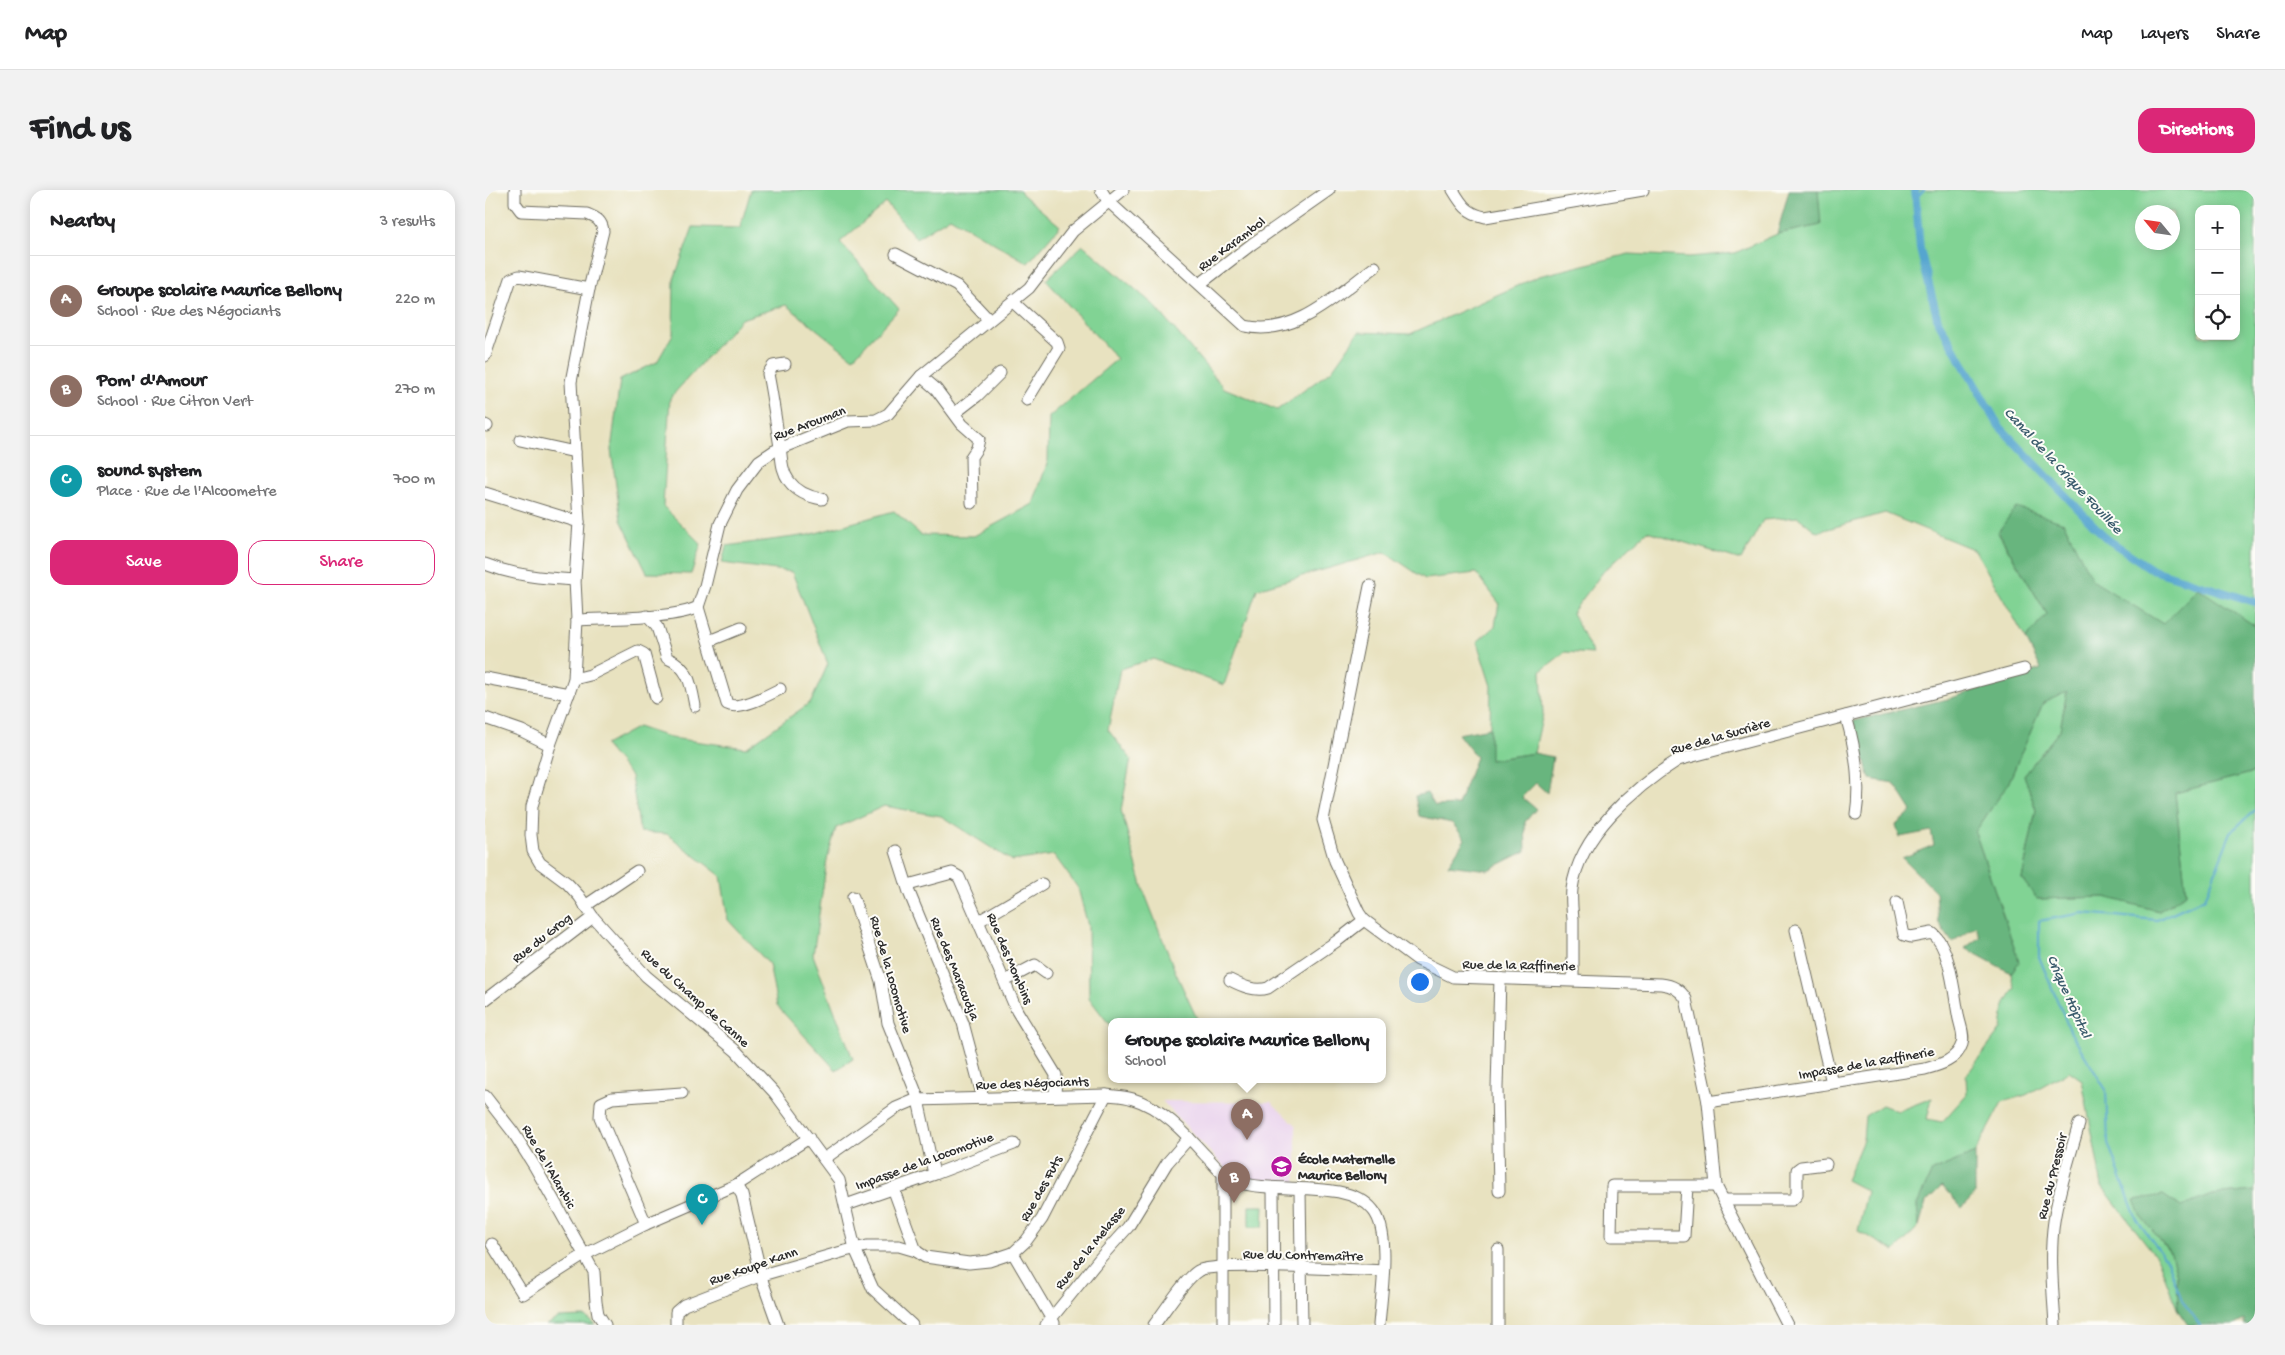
<!DOCTYPE html>
<meta charset="utf-8">
<style>
:root{--surface:#fff;--page:#f2f2f2;--text:#202124;--muted:#757577;--line:#e0e0e0;--accent:#db2777}
body{margin:0;font-family:"Gochi Hand",sans-serif;background:var(--page);color:var(--text)}
.controls{position:absolute;right:15px;top:15px;display:grid;overflow:hidden;border-radius:10px;box-shadow:0 2px 12px #0003}
.controls button{width:45px;height:45px;display:grid;place-items:center;padding:0;border:0;border-bottom:1px solid var(--line);background:var(--surface);color:var(--text);font:25px sans-serif}
.compass{position:absolute;left:1650px;top:15px;width:45px;height:45px;border-radius:50%;background:var(--surface);box-shadow:0 2px 12px #0003;rotate:299deg}
.you{position:absolute;left:934px;top:791px;width:18px;height:18px;margin:-12px;border:4px solid #fff;border-radius:50%;background:#1a73e8;box-shadow:0 0 0 8px #1a73e833}
.badge{display:grid;place-items:center;width:32px;height:32px;border-radius:50%;background:var(--accent);color:#fff;font-size:16px;font-weight:700}
.pin{position:absolute;translate:-50% -41px;filter:drop-shadow(0 1px 2px #0008)}
.pin::after{content:'';position:absolute;top:26px;width:18px;height:15px;background:inherit;clip-path:polygon(0 0,100% 0,50% 100%)}
.popup{position:absolute;left:623px;top:828px;width:278px;height:65px;box-sizing:border-box;display:grid;place-content:center;border-radius:10px;background:var(--surface);filter:drop-shadow(0 1px 4px #0005);font-size:16px;white-space:nowrap;color:var(--muted)}
.popup b{font-size:19px;color:var(--text)}
.popup::after{content:'';position:absolute;left:50%;top:100%;margin-left:-10px;border:10px solid transparent;border-top-color:var(--surface)}
.list{margin:0;padding:0;list-style:none}
h2{display:flex;justify-content:space-between;align-items:center;height:65px;margin:0;padding:0 20px;font-size:21px}
h2 small{font-size:16px;font-weight:400;color:var(--muted)}
.list li{display:grid;grid-template-columns:32px 1fr auto;gap:15px;align-items:center;box-sizing:border-box;height:90px;padding:0 20px;border-top:1px solid var(--line)}
.list b{display:block;font-size:19px;white-space:nowrap}
.list p{margin:0;font-size:16px;white-space:nowrap;color:var(--muted)}
.list em{font-size:16px;font-style:normal;color:var(--muted)}
.actions{display:flex;gap:10px;padding:15px 20px}
.actions a{flex:1;padding:11px 0;border:1px solid var(--accent);border-radius:15px;text-align:center;font-size:18px;color:var(--accent)}
.actions .main{background:var(--accent);color:#fff}
.icon{flex:none;width:28px;height:28px;fill:none;stroke:currentColor;stroke-width:2;stroke-linecap:round;stroke-linejoin:round}
.map{position:relative;flex:none;width:1770px;height:1135px;overflow:hidden;border-radius:15px}
header{display:flex;align-items:center;gap:30px;box-sizing:border-box;height:70px;padding:0 25px;background:var(--surface);border-bottom:1px solid var(--line)}
header strong{font-size:24px}
nav{display:flex;gap:28px;margin-inline-start:auto;font-size:18px}
.intro{display:flex;align-items:center;justify-content:space-between;box-sizing:border-box;height:120px;padding:0 30px}
h1{margin:0;font-size:35px}
.button{padding:12px 22px;border-radius:15px;background:var(--accent);color:#fff;font-size:18px;font-weight:700}
main{display:flex;gap:30px;padding:0 30px}
aside{flex:1;background:var(--surface);border-radius:15px;box-shadow:0 2px 12px #0003}
.map>svg:first-child{display:block}
.built{fill:#e9d2ed}
.green{fill:#81d394;stroke:#567f60;fill-rule:evenodd}
.forest{fill:#68b57e;stroke:#4a7054}
.lines{fill:none;stroke-linecap:round;stroke-linejoin:round}
.stream{stroke:#54a5cf;stroke-width:2}
.canal{stroke:#54a5cf;stroke-width:8}
.minor-casing{stroke:#6d6b5f;stroke-width:13}
.minor{stroke:#fff;stroke-width:11}
.labels{text-anchor:middle;stroke-width:4;stroke-linejoin:round;paint-order:stroke}
.street-label{font-size:14px;fill:#2b2b2b;stroke:#fdfcf7}
.poi-label{font-size:14px;font-weight:bold;fill:#2b2b2b;stroke:#fdfcf7;text-anchor:start}
.water-label{font-size:15px;font-style:italic;fill:#3b5c6d;stroke:#fdfcf7}
</style>
<header>
<strong>Map</strong>
<nav><a>Map</a><a>Layers</a><a>Share</a></nav>
</header>
<div class="intro"><h1>Find us</h1><a class="button">Directions</a></div>
<main>
<aside>
<h2>Nearby<small>3 results</small></h2>
<ul class="list">
<li><span class="badge" style="background:#8d6e63">A</span><div><b>Groupe scolaire Maurice Bellony</b><p>School · Rue des Négociants</p></div><em>220 m</em></li>
<li><span class="badge" style="background:#8d6e63">B</span><div><b>Pom' d'Amour</b><p>School · Rue Citron Vert</p></div><em>270 m</em></li>
<li><span class="badge" style="background:#0f9aa8">C</span><div><b>sound system</b><p>Place · Rue de l'Alcoometre</p></div><em>700 m</em></li>
</ul>
<div class="actions"><a class="main">Save</a><a>Share</a></div>
</aside>
<div class="map">
<svg width="1770" height="1135" viewBox="0 0 1770 1135">
<rect width="100%" height="100%" fill="#fdfcf7"/>
<filter id="ink" filterUnits="userSpaceOnUse"><feTurbulence type="fractalNoise" baseFrequency=".02" numOctaves="2"/><feDisplacementMap in="SourceGraphic" scale="10" xChannelSelector="R" yChannelSelector="G"/><feConvolveMatrix kernelMatrix="1 2 1 2 8 2 1 2 1" color-interpolation-filters="sRGB"/></filter>
<filter id="wash" filterUnits="userSpaceOnUse"><feTurbulence type="fractalNoise" baseFrequency=".0096" numOctaves="4" result="noise"/><feDisplacementMap in="SourceGraphic" scale="20" xChannelSelector="R" yChannelSelector="G"/><feGaussianBlur stdDeviation="1.12" result="paint"/><feColorMatrix in="noise" values="0 0 0 0 0 0 0 0 0 0 0 0 0 0 0 0 0 1.4 0 .05"/><feComposite in="paint" operator="in"/></filter>
<g filter="url(#wash)">
<rect width="100%" height="100%" fill="#e8e2c0"/>
<polygon class="built" points="677,911 786,912 811,935 811,995 768,992 746,984"/>
<g class="green">
<polygon points="266,0 535,0 537,4 575,36 543,73 465,27 431,48 401,13 355,52 414,119 368,168 301,115 256,129 185,208 178,316 216,354 206,384 162,383 136,330 126,260 135,190 172,172 188,144 189,89 208,37 255,38"/>
<path d="M1333,0H1770V436L1713,399L1678,434L1606,390L1579,333L1513,343L1562,424L1541,449L1490,360L1400,323L1332,342L1313,327L1278,330L1256,370L1162,341L1118,382L1087,423L1108,464L1080,462L1056,481L1058,524L1049,563L1004,570L1006,496L992,452L1010,436L1014,413L991,383L940,389L900,362L772,399L739,495L668,469L635,479L623,540L646,569L636,620L658,699L690,781L713,831H627V838L604,808L603,736L593,698L569,665L527,671L456,626L399,616L351,638L342,670L328,765L368,869L351,880L292,816L284,774L243,730L236,686L182,644L155,642L146,586L120,555L153,537L186,548L261,558L326,512L343,474L307,382L237,373L241,356L324,345L409,321L436,345L489,346L548,314L563,271L564,227L632,169L561,90L598,55L670,116L739,198L792,220L847,180L874,142L925,144L1054,86L1144,64L1204,67L1250,63L1292,44L1335,35ZM1714,19H1751V146H1714ZM1658,22H1688V52H1658Z"/>
<polygon points="1582,501 1575,540 1539,585 1551,620 1537,689 1553,709 1620,707 1674,721 1701,704 1690,603 1770,582 1770,1001 1727,1005 1696,1018 1678,1005 1655,1025 1686,1064 1692,1085 1693,1121 1673,1069 1617,996 1597,890 1584,881 1541,905 1517,912 1490,963 1447,981 1432,1015 1434,1036 1410,1061 1373,1041 1382,1001 1361,990 1378,950 1380,926 1397,915 1413,921 1447,908 1442,929 1457,932 1482,904 1481,886 1516,839 1519,815 1530,798 1526,783 1534,772 1490,642 1523,594 1558,513"/>
<polygon points="764,1016 779,1016 778,1037 764,1037"/>
<polygon points="101,1127 111,1135 61,1135 73,1128"/>
</g>
<g class="forest">
<polygon points="1304,0 1333,0 1336,35 1292,44"/>
<polygon points="1531,317 1579,333 1607,390 1678,434 1713,398 1770,436 1770,582 1690,603 1701,704 1674,721 1620,707 1552,709 1537,689 1551,620 1539,585 1575,540 1582,502 1558,513 1523,594 1490,642 1534,772 1526,783 1480,758 1495,747 1491,736 1467,752 1453,732 1451,702 1417,668 1449,655 1446,641 1415,647 1411,635 1427,621 1409,593 1385,589 1368,531 1463,509 1556,479 1541,449 1562,424 1513,342"/>
<polygon points="1005,538 1005,570 1049,563 1068,567 1062,603 1051,593 1037,607 1051,619 1040,632 1041,661 1003,680 963,675 980,649 967,633 934,626 930,606 942,603 950,616 973,615 991,567 973,544"/>
<polygon points="1490,963 1490,1004 1477,1018 1457,996 1441,1012 1434,1036 1432,1015 1447,981"/>
<polygon points="1770,1001 1770,1135 1759,1135 1759,1130 1749,1135 1703,1135 1693,1121 1692,1085 1686,1064 1655,1025 1649,1010 1678,1005 1696,1017 1727,1005"/>
</g>
<g class="lines">
<g class="stream">
<polyline points="1431,8 1439,0"/>
<polyline points="1715,1135 1697,1110 1682,1071 1652,1030 1623,953 1621,900 1586,843 1554,767 1554,731 1598,723 1672,730 1720,708 1746,642 1770,620"/>
</g>
<polyline class="canal" points="1430,0 1435,59 1453,131 1514,236 1622,349 1668,380 1770,412"/>
</g>
</g>
<g filter="url(#ink)">
<g class="lines">
<defs>
<g id="minor">
<path d="M30,0V13L36,21L102,24C112,28 117,31 118,41L104,99L86,192L94,332L90,390L92,430L89,489L65,555L47,616L46,645L48,661L55,673L82,693L94,706L108,727L161,786L251,861L289,902L354,990L370,1059L388,1099L427,1135"/>
<path d="M616,0L623,11L760,136C809,148 853,104 890,77"/>
<path d="M968,0C977,15 982,23 1000,27L1158,0"/>
<polyline points="411,64 472,96 504,130"/>
<polyline points="715,94 767,54 844,0"/>
<polyline points="528,112 572,152 574,158 542,210"/>
<polyline points="0,166 26,89 34,86 104,99"/>
<path d="M300,174L288,176L283,184C288,208 291,233 295,257C297,269 296,280 304,291C312,302 324,307 337,309"/>
<polyline points="436,186 451,199 477,234 494,249 492,258 486,267 487,313"/>
<polyline points="470,223 492,206 515,183"/>
<polyline points="0,235 2,236"/>
<polyline points="35,250 90,262"/>
<polyline points="0,303 94,332"/>
<path d="M0,374C30,386 58,388 90,390"/>
<path d="M885,396L838,630L850,671L874,723L879,730L933,770L968,787L1176,794C1187,795 1195,799 1201,809L1223,912L1231,996L1302,1135"/>
<path d="M213,417L242,514C254,521 283,505 295,499"/>
<path d="M162,426L172,437L182,468C204,477 206,494 210,516"/>
<path d="M92,430C120,428 191,429 213,417L220,396L235,334L252,300L274,271L289,261L363,231L391,230L403,224L436,186L544,98L588,41L638,0"/>
<polyline points="224,451 256,438"/>
<polyline points="0,488 84,504"/>
<polyline points="89,489 105,485 153,461 159,464 171,508"/>
<path d="M1361,526C1370,557 1376,592 1371,624"/>
<polyline points="0,528 37,541 65,555"/>
<polyline points="411,661 424,702 478,833 498,908"/>
<polyline points="423,695 467,683 474,687 532,821 571,885 570,906"/>
<polyline points="368,707 396,791 403,833 432,905 449,984"/>
<polyline points="100,716 152,681"/>
<polyline points="494,731 557,694"/>
<polyline points="1311,740 1347,893"/>
<path d="M745,790C757,796 770,802 783,798L852,751L879,730"/>
<path d="M1088,790C1088,770 1088,749 1088,729C1087,719 1086,708 1087,699C1094,645 1150,597 1193,570L1539,479"/>
<polyline points="520,791 550,775 561,783"/>
<polyline points="0,810 108,727"/>
<polyline points="0,906 28,942 50,977 109,1082 111,1112 113,1124 120,1135"/>
<path d="M1223,912L1440,879C1455,875 1472,870 1477,854C1480,844 1474,833 1473,824C1469,803 1465,756 1447,743L1426,747L1419,745L1412,712"/>
<path d="M339,969L411,918L430,910L621,905C630,906 639,906 648,909C676,917 700,943 719,964C729,974 737,986 750,991C790,1006 861,987 888,1020C907,1042 896,1106 894,1135"/>
<polyline points="738,985 738,1135"/>
<polyline points="251,995 257,1005 278,1093 293,1135"/>
<polyline points="1202,996 1199,1046 1126,1046 1127,996 1231,996"/>
<polyline points="408,998 431,1061"/>
<polyline points="788,999 789,1135"/>
<polyline points="815,1000 817,1135"/>
<polyline points="1014,1001 1012,898 1015,788"/>
<polyline points="1238,1010 1307,1010 1312,1005 1312,980 1316,977 1341,974"/>
<polyline points="361,1015 450,984 529,954"/>
<polyline points="161,1034 115,927 116,913 127,908 197,903"/>
<polyline points="7,1054 38,1104 99,1065 161,1034 251,995 324,948"/>
<polyline points="528,1063 569,1133"/>
<polyline points="191,1135 191,1122 199,1115 277,1085 360,1061 382,1056 414,1056 431,1061 440,1067 484,1073 504,1071 528,1063 541,1051 557,1029 621,905"/>
<polyline points="561,1135 616,1067 643,1037 682,973 704,948"/>
<path d="M669,1135C679,1122 700,1089 713,1081C728,1071 870,1080 897,1081"/>
<polyline points="1013,1135 1013,1060"/>
<path d="M1570,1135C1568,1101 1564,1065 1569,1031C1574,998 1585,966 1594,934"/>
</g>
</defs>
<use href="#minor" class="minor-casing"/>
<use href="#minor" class="minor"/>
</g>
</g>
<defs>
<symbol id="school-disc" viewBox="-11 -11 22 22"><circle r="9.5" fill="#b5179e" stroke="#fdfcf7"/><path d="M0-5L7-2L0 1L-7-2ZM-4 1L0 2.5L4 1V4Q0 6-4 4Z" fill="#fff"/></symbol>
</defs>
<g fill-rule="evenodd">
<use href="#school-disc" x="784" y="964" width="25" height="25"/>
</g>
<g class="labels">
<g class="street-label">
<text transform="translate(746 53) rotate(-37)" y="5">Rue Karambol</text>
<text transform="translate(324 232) rotate(-21)" y="5">Rue Arouman</text>
<text transform="translate(1235 545) rotate(-16)" y="5">Rue de la Sucrière</text>
<text transform="translate(56 747) rotate(-38)" y="5">Rue du Grog</text>
<text transform="translate(526 768) rotate(67)" y="5">Rue des Mombins</text>
<text transform="translate(1034 774) rotate(1)" y="5">Rue de la Raffinerie</text>
<text transform="translate(471 778) rotate(68)" y="5">Rue des Maracudja</text>
<text transform="translate(407 784) rotate(74)" y="5">Rue de la Locomotive</text>
<text transform="translate(211 807) rotate(42)" y="5">Rue du Champ de Canne</text>
<text transform="translate(1381 872) rotate(-10)" y="5">Impasse de la Raffinerie</text>
<text transform="translate(547 892) rotate(-2)" y="5">Rue des Négociants</text>
<text transform="translate(439 970) rotate(-20)" y="5">Impasse de la Locomotive</text>
<text transform="translate(65 976) rotate(60)" y="5">Rue de l'Alambic</text>
<text transform="translate(1566 986) rotate(-76)" y="5">Rue du Pressoir</text>
<text transform="translate(555 998) rotate(-61)" y="5">Rue des Futs</text>
<text transform="translate(604 1057) rotate(-51)" y="5">Rue de la Melasse</text>
<text transform="translate(818 1064) rotate(1)" y="5">Rue du Contremaître</text>
<text transform="translate(268 1075) rotate(-19)" y="5">Rue Koupe Kann</text>
</g>
<g class="poi-label">
<text x="813" y="973">École Maternelle<tspan x="813" dy="16">Maurice Bellony</tspan></text>
</g>
<g class="water-label">
<text transform="translate(1579 280) rotate(47)" y="5">Canal de la Crique Fouillée</text>
<text transform="translate(1585 806) rotate(66)" y="5">Crique Hôpital</text>
</g>
</g>
</svg>
<div class="controls">
<button>+</button>
<button>−</button>
<button><svg class="icon" aria-label="locate" viewBox="0 0 24 24"><circle cx="12" cy="12" r="6"/><path d="M12 2v4M12 18v4M2 12h4M18 12h4"/></svg></button>
</div>
<svg class="compass" viewBox="-18 -18 36 36"><path d="M0-13l5 13h-10z" fill="#e53935"/><path d="M0 13l5-13h-10z" fill="#757577"/></svg>
<div class="you"></div>
<div class="pin badge" style="left:762px;top:950px;background:#8d6e63">A</div>
<div class="popup"><b>Groupe scolaire Maurice Bellony</b>School</div>
<div class="pin badge" style="left:749px;top:1013px;background:#8d6e63">B</div>
<div class="pin badge" style="left:217px;top:1035px;background:#0f9aa8">C</div>
</div>
</main>
